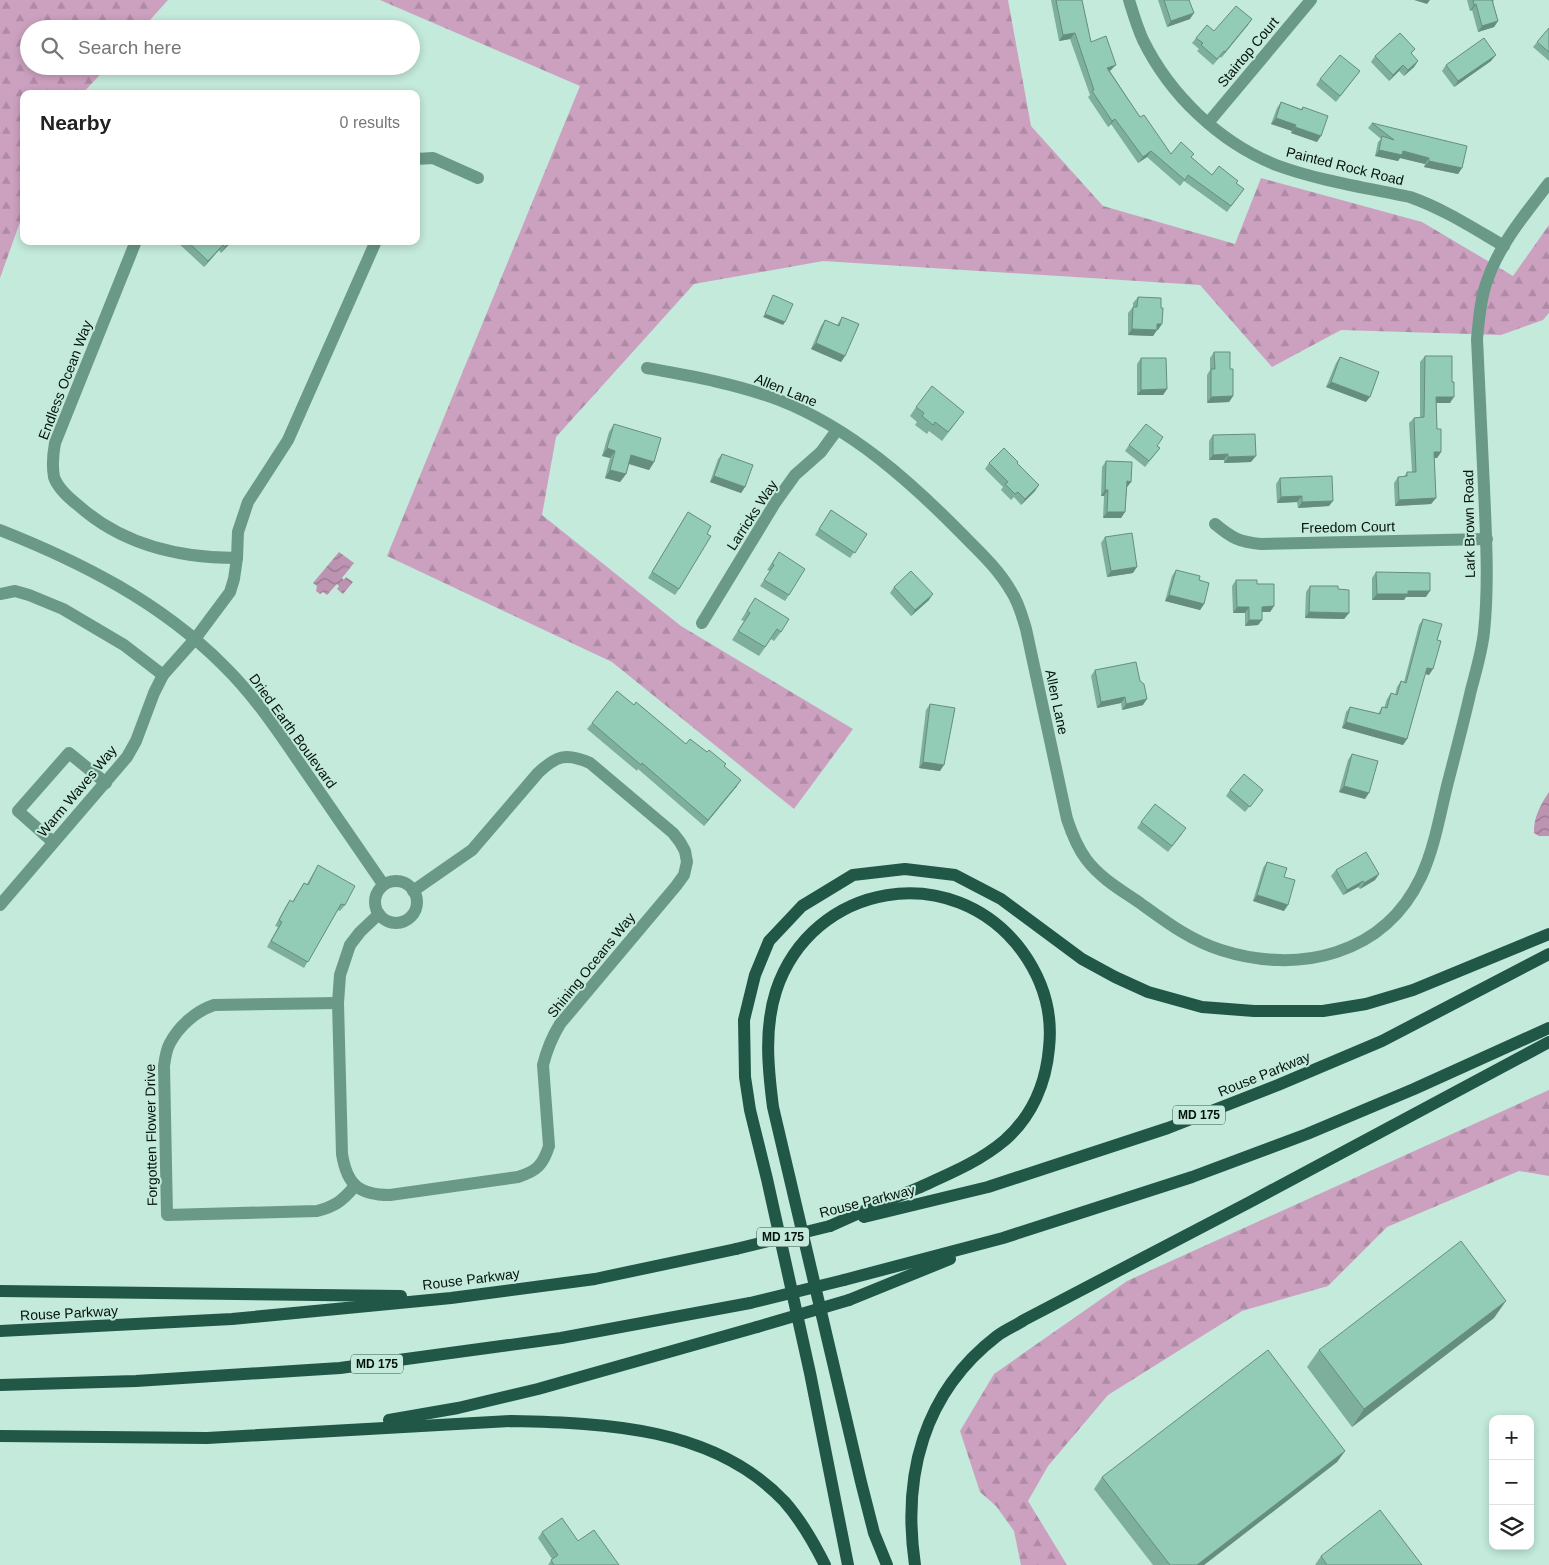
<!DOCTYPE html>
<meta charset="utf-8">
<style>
:root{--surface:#fff;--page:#f6f6f6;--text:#222;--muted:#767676;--line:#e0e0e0}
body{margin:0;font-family:Arial,sans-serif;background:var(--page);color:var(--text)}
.controls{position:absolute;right:15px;bottom:15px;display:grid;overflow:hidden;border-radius:10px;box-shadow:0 2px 8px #0003}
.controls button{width:45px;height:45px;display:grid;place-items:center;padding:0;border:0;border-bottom:1px solid var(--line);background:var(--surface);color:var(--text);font:25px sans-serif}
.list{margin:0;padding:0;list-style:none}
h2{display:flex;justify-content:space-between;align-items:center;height:65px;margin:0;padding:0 20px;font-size:21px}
h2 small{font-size:16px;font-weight:400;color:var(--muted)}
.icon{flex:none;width:28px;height:28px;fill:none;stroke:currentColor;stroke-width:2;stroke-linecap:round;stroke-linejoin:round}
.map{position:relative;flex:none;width:1549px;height:1565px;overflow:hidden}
.search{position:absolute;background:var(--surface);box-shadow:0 2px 8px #0003;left:20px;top:20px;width:400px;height:55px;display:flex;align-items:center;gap:12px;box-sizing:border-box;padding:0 18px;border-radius:28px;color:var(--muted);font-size:19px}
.panel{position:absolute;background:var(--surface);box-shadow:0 2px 8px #0003;left:20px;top:90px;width:400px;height:155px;border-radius:10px}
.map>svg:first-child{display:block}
.forest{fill:url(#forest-firs)}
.water{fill:url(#water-waves)}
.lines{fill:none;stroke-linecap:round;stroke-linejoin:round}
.minor{stroke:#6a9988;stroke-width:12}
.primary{stroke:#205746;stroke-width:12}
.primary-bridge{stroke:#205746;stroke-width:12}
.wall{fill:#7eaf9d}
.shaded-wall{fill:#668e7f}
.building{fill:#92cbb6;stroke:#668e7f}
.labels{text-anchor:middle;stroke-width:4;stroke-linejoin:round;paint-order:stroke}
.shield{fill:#c3eadb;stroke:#3d534b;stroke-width:1}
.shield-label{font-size:12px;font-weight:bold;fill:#04120d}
.street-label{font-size:14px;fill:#04120d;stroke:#c3eadb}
</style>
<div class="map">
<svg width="1549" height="1565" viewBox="0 0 1549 1565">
<defs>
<pattern id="forest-firs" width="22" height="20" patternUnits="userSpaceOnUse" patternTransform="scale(1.25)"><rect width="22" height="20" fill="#cca1c0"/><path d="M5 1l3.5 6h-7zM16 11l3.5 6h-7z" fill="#ae8aa4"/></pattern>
<pattern id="water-waves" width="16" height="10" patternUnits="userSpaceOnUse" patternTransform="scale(1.25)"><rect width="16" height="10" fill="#bd93b2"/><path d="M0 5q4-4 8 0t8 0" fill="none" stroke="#97778f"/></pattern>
</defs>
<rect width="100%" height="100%" fill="#c3eadb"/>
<g class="forest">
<polygon points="0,0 168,0 142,29 29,29 29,66 108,66 82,94 24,94 24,211 0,278"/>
<polygon points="380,0 1008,0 1031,126 1103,206 1235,244 1261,178 1422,222 1513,276 1549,225 1549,313 1543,320 1501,335 1341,330 1272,367 1200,285 823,261 694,284 556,437 542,515 681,626 853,729 794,809 612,662 387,556 580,86"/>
<polygon points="1549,1090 1549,1176 1519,1171 1387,1227 1328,1286 1242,1311 1108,1395 1048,1466 1028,1501 1067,1565 1021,1565 1014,1531 996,1506 980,1492 960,1431 994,1374 1127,1281"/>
</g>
<g class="water">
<polygon points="339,552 354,563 342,578 344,580 346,577 353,582 343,594 337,589 339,586 337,584 327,595 323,592 320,594 316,591 317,586 313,583"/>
<path d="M1549,792V836H1539L1534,833C1533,818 1541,804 1549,792Z"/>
</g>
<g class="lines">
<g class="minor">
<path d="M1129,0C1133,13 1137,27 1143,40C1170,95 1219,142 1276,165C1316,180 1367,188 1410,197C1444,209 1473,228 1504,246"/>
<polyline points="1208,123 1311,0"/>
<polyline points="416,159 433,158 478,178"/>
<path d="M136,241L55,443C53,454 52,466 54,477C58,489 70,499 79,506C123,545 179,558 237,558"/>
<path d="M647,368C691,376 737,384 779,400C851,428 911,482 964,536C981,553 999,570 1011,591C1019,603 1022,616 1026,629L1067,819C1072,834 1077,847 1086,859C1100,878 1121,890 1140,903C1165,921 1191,941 1221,950C1299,975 1384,955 1421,877C1435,847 1440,813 1448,782C1456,751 1464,721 1471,690C1476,671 1482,651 1484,632C1489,584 1486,536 1484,488C1482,438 1479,389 1477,339C1479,320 1480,300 1487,281C1499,245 1526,213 1549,183"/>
<path d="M1215,524C1232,538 1239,542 1261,544L1487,539"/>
<path d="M0,530C81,562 160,602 222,664C252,693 276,728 299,762C327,803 355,843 383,884"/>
<polyline points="0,594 15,591 29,595 63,609 124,645 163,675"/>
<polyline points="702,623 775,503 795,475 821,452 837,430"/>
<polyline points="53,842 18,811 69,753 106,783"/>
<circle cx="396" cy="902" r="21"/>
<polyline points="0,905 127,757 136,741 154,693 163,675 195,639 230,592 234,579 237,558 238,532 248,502 288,440 376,241"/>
<path d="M379,914L360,932L350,945L340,975L338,1003L342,1154C347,1185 359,1195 390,1195L518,1177C537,1171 543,1165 549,1146L543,1065C547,1049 552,1037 560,1024L676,886L684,875L687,862L685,851L680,842L673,833L590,763C566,752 556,756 538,773L472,850L413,891"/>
<path d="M338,1003L214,1005C196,1011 179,1026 170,1043C166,1050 165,1058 164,1066L167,1215L317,1211C336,1206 342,1201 355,1186"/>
</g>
<g class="primary">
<polyline points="864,1217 988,1187 1168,1128 1278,1085 1382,1041 1549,954"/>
<path d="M830,1226C859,1213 889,1200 918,1188C949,1174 979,1162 1005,1140C1032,1116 1046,1083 1049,1048C1053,1012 1043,980 1022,951C953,858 812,882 776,991C764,1029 768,1068 773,1107L861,1482L874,1533L887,1565"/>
<polyline points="844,1280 1003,1238 1192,1177 1307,1134 1414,1089 1549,1028"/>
<polyline points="0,1291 401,1296"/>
<polyline points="849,1300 950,1259"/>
<polyline points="0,1331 232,1319 451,1298 595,1279 736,1249"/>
<polyline points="0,1385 136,1381 340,1368 561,1338 750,1303"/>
<polyline points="389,1420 458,1408 538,1389 757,1327"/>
<path d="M0,1436L207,1438L511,1421C606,1423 714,1427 784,1501C801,1520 814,1543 825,1565"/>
<polyline points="848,1565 810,1373 767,1179 750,1110 745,1077 744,1020 755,975 769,941 802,906 853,875 905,869 955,875 1001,899 1082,959 1115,977 1148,992 1202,1007 1254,1011 1323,1011 1366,1004 1413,990 1549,934"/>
<path d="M915,1565C902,1476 923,1393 997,1336C1005,1330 1015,1326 1024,1320L1248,1203L1549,1042"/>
</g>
<g class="primary-bridge">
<polyline points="736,1249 830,1226"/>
<polyline points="750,1303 844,1280"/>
<polyline points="757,1327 849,1300"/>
</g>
</g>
<g class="wall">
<polygon points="1051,0 1082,0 1091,42 1111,70 1110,71 1140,117 1171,154 1191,157 1212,175 1236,183 1244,189 1227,212 1184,181 1180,186 1147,157 1138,163 1111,124 1108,127 1088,97 1090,95 1070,39 1059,41"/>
<polygon points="1158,0 1189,0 1190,19 1167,27"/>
<polygon points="1467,0 1494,0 1493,2 1498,21 1494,27 1478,32 1472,10 1470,11"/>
<polygon points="1252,19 1221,58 1220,57 1213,65 1197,51 1199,49 1192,43 1196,38 1214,31"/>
<polygon points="1549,28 1549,61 1533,47"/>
<polygon points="1415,49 1411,54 1418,61 1414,67 1404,76 1399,71 1389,81 1371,62 1375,56"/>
<polygon points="1491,61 1454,87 1442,71 1446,65"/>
<polygon points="1360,71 1336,102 1316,85 1320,79"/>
<polygon points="1281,102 1301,109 1303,107 1317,142 1291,133 1292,131 1271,124 1277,108"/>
<polygon points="1372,123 1462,168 1458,174 1424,167 1425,164 1400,158 1398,161 1375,156 1378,142 1381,139 1368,128"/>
<polygon points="176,241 232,241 221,253 219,250 204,267"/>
<polygon points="1138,297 1158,330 1157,330 1153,336 1128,335 1128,313 1133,307 1133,303"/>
<polygon points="842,317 845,356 841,362 811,349 821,326 825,320 837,325"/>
<polygon points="1214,352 1230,369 1233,396 1229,402 1207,403 1207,375 1210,370 1210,358"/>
<polygon points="1425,356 1450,403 1436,403 1437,429 1441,452 1437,458 1434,458 1436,498 1431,504 1395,506 1394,483 1398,477 1404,477 1407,472 1412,472 1409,423 1414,418 1420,417 1420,362"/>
<polygon points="1340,357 1366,402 1326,387 1336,363"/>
<polygon points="1141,358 1167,389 1163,395 1137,395 1137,364"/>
<polygon points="916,407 958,420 942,441 929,431 927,434 915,425 917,422 910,416"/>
<polygon points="614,424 654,462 649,470 629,464 626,474 620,482 605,478 610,458 602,456 609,432"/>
<polygon points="1213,435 1251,462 1224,463 1224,460 1209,460 1209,441"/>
<polygon points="1129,445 1157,446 1160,448 1145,467 1125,451"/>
<polygon points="722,454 745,487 741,493 710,482 718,459"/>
<polygon points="1106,461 1131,482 1127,487 1125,512 1121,518 1103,518 1104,496 1101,496 1102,467"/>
<polygon points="989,463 1017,464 1035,491 1021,505 1014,497 1011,500 1001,490 1003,487 985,469"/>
<polygon points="1280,478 1329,506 1298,508 1297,502 1277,503 1276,484"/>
<polygon points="831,510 867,534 850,558 815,535"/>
<polygon points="688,512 707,534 679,589 675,595 648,578"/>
<polygon points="1105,537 1133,573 1107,577 1101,543"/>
<polygon points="779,552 789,595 785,601 760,586 770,571 767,570"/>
<polygon points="1176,570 1199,580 1204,604 1200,610 1165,601 1172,576"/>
<polygon points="1376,572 1426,597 1406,597 1404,600 1372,600 1372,578"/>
<polygon points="1236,580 1257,584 1274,606 1270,612 1262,612 1262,620 1258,625 1245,626 1245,613 1233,613 1232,586"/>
<polygon points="1310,586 1338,589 1349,613 1344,619 1305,618 1306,592"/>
<polygon points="894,587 929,600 911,616 890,593"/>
<polygon points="755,598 781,632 774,641 771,639 759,656 732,640 744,621 741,620"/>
<polygon points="1423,619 1437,640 1429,675 1425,674 1407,739 1403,745 1342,728 1346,712 1350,707 1378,714 1382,707 1384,708 1387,699 1391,693 1395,695 1397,687 1401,681 1404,682 1419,625"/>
<polygon points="1095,670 1143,705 1122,710 1121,703 1097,708 1091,676"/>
<polygon points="930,704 940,771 919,768 926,710"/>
<polygon points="634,705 686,744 724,766 737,786 704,826 638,769 637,771 587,729 592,723"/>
<polygon points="1352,754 1365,799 1339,792 1348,760"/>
<polygon points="1230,790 1263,790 1245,812 1226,796"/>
<polygon points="1141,822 1182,834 1168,852 1137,828"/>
<polygon points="1267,862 1284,877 1284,911 1253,901 1263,868"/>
<polygon points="318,865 345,905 340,911 338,910 304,968 267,947 278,927 275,926 286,906 290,900 292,902 304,883 307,884"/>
<polygon points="1336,870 1379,874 1375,880 1360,889 1358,887 1343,895 1331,876"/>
<polygon points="1494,1318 1352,1427 1307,1367 1319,1350"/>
<polygon points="1345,1451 1337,1462 1204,1565 1153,1565 1094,1489 1102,1477"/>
<polygon points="542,1532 578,1541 619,1565 548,1565 552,1559 538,1538"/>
<polygon points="1321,1556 1422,1565 1315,1565"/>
</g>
<g class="shaded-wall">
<polygon points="1414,0 1430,0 1427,4"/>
<polygon points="1476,4 1472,10 1470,11 1474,5"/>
<polygon points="1194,13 1190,19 1167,27 1171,21"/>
<polygon points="1252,19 1248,25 1221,58 1225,52"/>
<polygon points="1498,21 1494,27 1478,32 1482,26"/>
<polygon points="1075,33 1070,39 1059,41 1063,35"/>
<polygon points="1496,55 1491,61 1454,87 1458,81"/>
<polygon points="1418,61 1414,67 1404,76 1408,70"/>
<polygon points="1116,65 1111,70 1103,74 1107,68"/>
<polygon points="1403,65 1399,71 1389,81 1393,75"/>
<polygon points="1276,118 1296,125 1292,131 1271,124"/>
<polygon points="1115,119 1111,124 1108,127 1112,121"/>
<polygon points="1295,127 1321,136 1317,142 1291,133"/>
<polygon points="1379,150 1403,151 1429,158 1425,164 1400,158 1398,161 1375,156"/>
<polygon points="1151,151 1147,157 1138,163 1143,157"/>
<polygon points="1429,161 1462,168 1458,174 1424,167"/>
<polygon points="230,241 232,241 221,253 225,247"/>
<polygon points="223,245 219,250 204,267 208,261"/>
<polygon points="765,314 785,322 783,325 763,317"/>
<polygon points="1157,324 1162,324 1158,330 1153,330"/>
<polygon points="1132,329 1157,330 1153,336 1128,335"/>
<polygon points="816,343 845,356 841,362 811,349"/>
<polygon points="1331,382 1370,397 1366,402 1326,387"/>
<polygon points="1167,389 1163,395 1137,395 1141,390"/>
<polygon points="1233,396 1229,402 1207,403 1211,397"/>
<polygon points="1436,397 1454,397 1450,403 1432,403"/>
<polygon points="607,448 615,451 610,458 602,456"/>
<polygon points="1434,452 1441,452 1437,458 1430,458"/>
<polygon points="1228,454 1224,460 1209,460 1213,455"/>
<polygon points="631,455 654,462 649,470 626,463"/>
<polygon points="1256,456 1251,462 1224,463 1228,457"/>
<polygon points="610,470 626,474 620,482 605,478"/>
<polygon points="714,476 745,487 741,493 710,482"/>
<polygon points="1127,481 1131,482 1127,487"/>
<polygon points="1039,485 1035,491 1021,505 1025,499"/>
<polygon points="1105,490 1108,490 1104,496 1101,496"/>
<polygon points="1302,496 1297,502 1277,503 1281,497"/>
<polygon points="1436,498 1431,504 1395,506 1399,500"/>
<polygon points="1333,501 1329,506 1298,508 1302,502"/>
<polygon points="1107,512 1125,512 1121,518 1103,518"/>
<polygon points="1137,567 1133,573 1107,577 1111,571"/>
<polygon points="1408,591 1430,591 1426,597 1406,597 1404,600 1372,600 1377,594"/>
<polygon points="933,594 929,600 911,616 915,610"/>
<polygon points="1169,595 1204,604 1200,610 1165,601"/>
<polygon points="1274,606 1270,612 1258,612 1262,607"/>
<polygon points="1237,607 1249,607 1245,613 1233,613"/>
<polygon points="1309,612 1349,613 1344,619 1305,618"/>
<polygon points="1249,620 1262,620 1258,625 1245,626"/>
<polygon points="1427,668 1433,669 1429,675 1423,673"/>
<polygon points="1125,697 1121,703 1097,708 1101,702"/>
<polygon points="1147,699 1143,705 1122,710 1126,704"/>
<polygon points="1346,722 1407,739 1403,745 1342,728"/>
<polygon points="923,762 944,765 940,771 919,768"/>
<polygon points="741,780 737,786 704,826 708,820"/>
<polygon points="1344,786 1369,793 1365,799 1339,792"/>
<polygon points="1379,874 1375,880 1360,889 1364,883"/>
<polygon points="1363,881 1358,887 1343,895 1347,890"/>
<polygon points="1257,895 1288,905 1284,911 1253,901"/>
<polygon points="1506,1301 1494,1318 1352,1427 1364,1409"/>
<polygon points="1345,1451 1337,1462 1204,1565 1197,1565"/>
</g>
<g class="building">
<polygon points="1056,0 1082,0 1091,42 1106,36 1116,65 1107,68 1140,117 1144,115 1171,154 1181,142 1194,154 1191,157 1212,175 1219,166 1238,181 1236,183 1244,189 1231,206 1188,175 1185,180 1151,151 1143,157 1115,119 1112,121 1092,91 1094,90 1075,33 1063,35"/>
<polygon points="1164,0 1189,0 1194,13 1171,21"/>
<polygon points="1473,0 1492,0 1498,21 1482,26 1476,4 1474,5"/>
<polygon points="1236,6 1252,19 1225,52 1224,51 1217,59 1201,45 1203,43 1196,38 1207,25 1214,31"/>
<polygon points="1549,28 1549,52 1537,42"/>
<polygon points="1400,33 1415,49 1411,53 1418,61 1408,70 1403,65 1393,75 1375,56"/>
<polygon points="1484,38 1496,55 1458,81 1446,65"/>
<polygon points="1340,55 1360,71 1340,96 1320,79"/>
<polygon points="1281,102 1302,110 1303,107 1328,116 1321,136 1295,127 1296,125 1276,118"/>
<polygon points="1372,123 1467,146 1462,168 1429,161 1429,158 1403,151 1402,155 1379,150 1382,136 1394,140"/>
<polygon points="187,241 230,241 225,247 223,245 208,261"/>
<polygon points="773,295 793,304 785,322 765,314"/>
<polygon points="1138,297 1161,298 1161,308 1163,308 1162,324 1157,324 1157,330 1132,329 1133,307 1137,307"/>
<polygon points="842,317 859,324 845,356 816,343 825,320 839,326"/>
<polygon points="1214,352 1230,352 1230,369 1233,369 1233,396 1211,397 1211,369 1215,369"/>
<polygon points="1425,356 1452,356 1452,382 1454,382 1454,397 1436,397 1437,429 1441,429 1441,452 1434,452 1436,498 1399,500 1398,477 1407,476 1407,472 1416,472 1414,418 1424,417"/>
<polygon points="1340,357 1379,372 1370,397 1331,382"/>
<polygon points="1141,358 1166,358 1167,389 1141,390"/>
<polygon points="932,386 964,412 948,432 935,422 933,425 922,416 924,413 916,407"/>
<polygon points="614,424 661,438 654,462 631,455 626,474 610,470 615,451 607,448"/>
<polygon points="1146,424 1163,437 1157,446 1160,448 1149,461 1129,445"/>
<polygon points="1255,434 1256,456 1228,457 1228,454 1213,455 1213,435"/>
<polygon points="1004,448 1018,462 1017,463 1039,485 1025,499 1018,492 1015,494 1005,484 1008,482 989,463"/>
<polygon points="722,454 753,465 745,487 714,476"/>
<polygon points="1106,461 1132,462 1131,482 1127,481 1125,512 1107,512 1108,490 1105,490"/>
<polygon points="1332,476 1333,501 1302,502 1302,496 1281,497 1280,478"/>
<polygon points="831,510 867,534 855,553 819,529"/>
<polygon points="688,512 711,526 707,534 711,536 679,589 652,572"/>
<polygon points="1132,533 1137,567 1111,571 1105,537"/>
<polygon points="779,552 805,569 789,595 764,580 774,565 772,564"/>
<polygon points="1176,570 1200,576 1199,580 1209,583 1204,604 1169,595"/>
<polygon points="911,571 933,594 915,610 894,587"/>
<polygon points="1376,572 1430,573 1430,591 1408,591 1408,594 1377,594"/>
<polygon points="1236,580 1257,580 1257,584 1274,584 1274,606 1262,607 1262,620 1249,620 1249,607 1237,607"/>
<polygon points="1310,586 1338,586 1338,589 1349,590 1349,613 1309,612"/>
<polygon points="755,598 789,619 781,632 777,629 765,647 738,631 750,613 747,611"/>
<polygon points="1423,619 1442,624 1437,640 1441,641 1433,669 1427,668 1407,739 1346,722 1350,707 1380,714 1382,707 1387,708 1391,693 1397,695 1401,681 1406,683"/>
<polygon points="1136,662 1140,681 1144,684 1147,699 1126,704 1125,697 1101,702 1095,670"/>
<polygon points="617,691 634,705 636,702 686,744 690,739 707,752 709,750 726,764 724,766 741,780 708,820 642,763 641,765 592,723"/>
<polygon points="930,704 955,708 944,765 923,762"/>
<polygon points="1352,754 1378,761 1369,793 1344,786"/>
<polygon points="1244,774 1263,790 1250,807 1230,790"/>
<polygon points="1155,804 1186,828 1172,846 1141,822"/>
<polygon points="1366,852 1379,874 1364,883 1363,881 1347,890 1336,870"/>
<polygon points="1267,862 1287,868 1284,877 1295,880 1288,905 1257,895"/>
<polygon points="318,865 355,886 345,905 341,904 308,962 271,941 282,922 279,920 290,900 293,902 304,883 308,885"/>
<polygon points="1461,1241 1506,1301 1364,1409 1319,1350"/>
<polygon points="1268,1350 1345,1451 1197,1565 1170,1565 1102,1477"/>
<polygon points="1380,1510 1422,1565 1327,1565 1321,1556"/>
<polygon points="562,1518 578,1541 594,1530 619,1565 554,1565 551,1560 558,1555 542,1532"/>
</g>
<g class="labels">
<g class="shield">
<rect x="1173" y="1105.5" width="52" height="19" rx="4"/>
<rect x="757" y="1227.5" width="52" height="19" rx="4"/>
<rect x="351" y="1354.5" width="52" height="19" rx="4"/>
</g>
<g class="shield-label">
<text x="1199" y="1119">MD 175</text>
<text x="783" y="1241">MD 175</text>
<text x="377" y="1368">MD 175</text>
</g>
<g class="street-label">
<text transform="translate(1248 52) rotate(-50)" y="5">Stairtop Court</text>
<text transform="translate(1345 166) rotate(14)" y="5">Painted Rock Road</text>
<text transform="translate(65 380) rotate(-69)" y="5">Endless Ocean Way</text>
<text transform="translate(786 390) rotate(22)" y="5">Allen Lane</text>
<text transform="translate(752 515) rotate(-57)" y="5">Larricks Way</text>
<text transform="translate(1469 524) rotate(-91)" y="5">Lark Brown Road</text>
<text transform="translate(1348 527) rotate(-1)" y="5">Freedom Court</text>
<text transform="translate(1057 702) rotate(78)" y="5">Allen Lane</text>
<text transform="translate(293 731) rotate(54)" y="5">Dried Earth Boulevard</text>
<text transform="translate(77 791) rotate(-50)" y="5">Warm Waves Way</text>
<text transform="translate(591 965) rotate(-51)" y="5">Shining Oceans Way</text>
<text transform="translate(1264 1074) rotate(-22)" y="5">Rouse Parkway</text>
<text transform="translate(151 1135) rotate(-91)" y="5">Forgotten Flower Drive</text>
<text transform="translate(867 1201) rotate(-14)" y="5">Rouse Parkway</text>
<text transform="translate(471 1279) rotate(-7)" y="5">Rouse Parkway</text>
<text transform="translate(69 1313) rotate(-3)" y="5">Rouse Parkway</text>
</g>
</g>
</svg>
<div class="controls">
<button>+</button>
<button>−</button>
<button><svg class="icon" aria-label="layers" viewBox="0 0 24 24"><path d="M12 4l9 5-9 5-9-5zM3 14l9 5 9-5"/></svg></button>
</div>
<div class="search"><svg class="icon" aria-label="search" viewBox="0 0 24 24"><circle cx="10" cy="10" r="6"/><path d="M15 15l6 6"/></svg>Search here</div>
<section class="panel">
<h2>Nearby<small>0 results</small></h2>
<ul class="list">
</ul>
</section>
</div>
